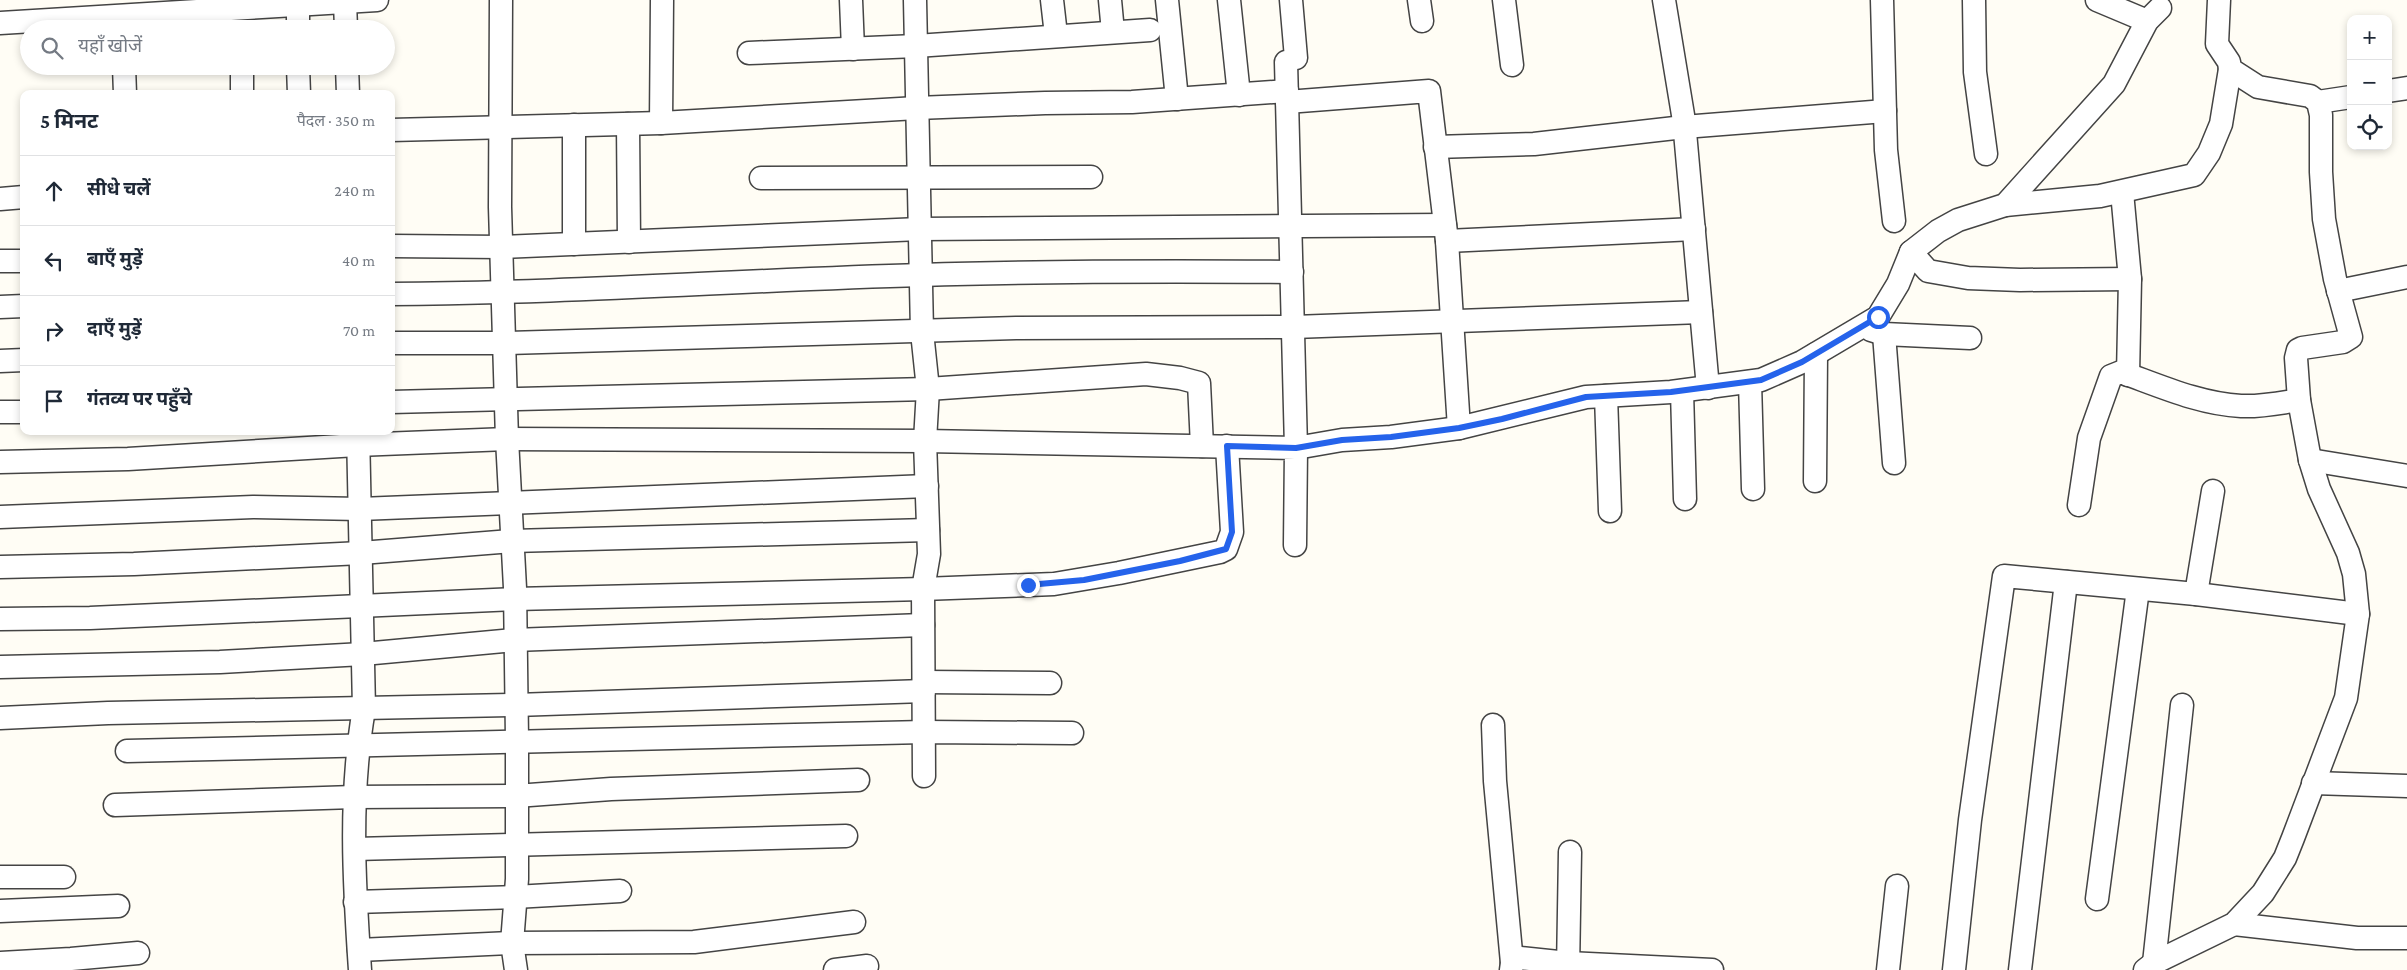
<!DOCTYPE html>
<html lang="hi">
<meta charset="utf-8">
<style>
:root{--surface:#fff;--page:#f2f2f3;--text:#1f2937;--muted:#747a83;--line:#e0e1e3}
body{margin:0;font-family:"Crimson Pro","Noto Sans Devanagari",serif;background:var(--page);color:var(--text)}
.controls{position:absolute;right:15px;top:15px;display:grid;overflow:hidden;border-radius:10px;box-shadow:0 2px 8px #0003}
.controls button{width:45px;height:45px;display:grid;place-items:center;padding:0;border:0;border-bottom:1px solid var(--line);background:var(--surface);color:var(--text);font:25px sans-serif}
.stop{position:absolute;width:15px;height:15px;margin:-11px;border:4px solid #2563eb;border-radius:50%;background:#fff}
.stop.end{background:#2563eb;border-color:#fff;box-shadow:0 1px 5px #0008}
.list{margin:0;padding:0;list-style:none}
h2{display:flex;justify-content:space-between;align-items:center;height:65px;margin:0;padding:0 20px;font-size:21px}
h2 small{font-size:16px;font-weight:400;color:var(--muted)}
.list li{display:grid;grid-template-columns:32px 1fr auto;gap:15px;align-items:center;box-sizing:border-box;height:70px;padding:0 20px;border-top:1px solid var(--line)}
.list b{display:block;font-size:19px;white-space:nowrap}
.list em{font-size:16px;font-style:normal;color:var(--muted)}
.icon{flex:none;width:28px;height:28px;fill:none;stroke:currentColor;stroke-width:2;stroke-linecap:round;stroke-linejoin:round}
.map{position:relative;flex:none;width:2407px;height:970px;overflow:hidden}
.search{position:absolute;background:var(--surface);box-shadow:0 2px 8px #0003;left:20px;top:20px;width:375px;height:55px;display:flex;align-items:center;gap:12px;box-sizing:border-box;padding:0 18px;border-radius:28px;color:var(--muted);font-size:19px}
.panel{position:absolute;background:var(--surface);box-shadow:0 2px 8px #0003;left:20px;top:90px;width:375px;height:345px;border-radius:10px}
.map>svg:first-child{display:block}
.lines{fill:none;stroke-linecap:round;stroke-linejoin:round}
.minor-casing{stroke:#444;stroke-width:25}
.minor{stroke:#fff;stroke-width:22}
.route{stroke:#2563eb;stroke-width:6}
</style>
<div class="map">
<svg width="2407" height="970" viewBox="0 0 2407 970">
<rect width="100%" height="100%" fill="#fffdf5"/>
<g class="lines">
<defs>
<g id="minor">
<polyline points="501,0 500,207 507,439 515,588 517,740 517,879 512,943 516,970"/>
<polyline points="851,0 853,49"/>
<polyline points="915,0 922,332 928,389 925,441 929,554 923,589 924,776"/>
<polyline points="1052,0 1056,35"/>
<polyline points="1110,0 1113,32"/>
<polyline points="1167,0 1177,99"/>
<polyline points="1229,0 1239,95"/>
<polyline points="1291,0 1296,58"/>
<polyline points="1419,0 1422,21"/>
<polyline points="1504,0 1512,65"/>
<polyline points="1664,0 1684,121 1708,388"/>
<polyline points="1882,0 1886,150 1894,221"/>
<polyline points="1974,0 1975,72 1986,154"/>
<polyline points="2097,0 2147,21"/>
<polyline points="345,2 346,29"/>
<polyline points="298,5 298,29"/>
<polyline points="0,23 377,0"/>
<polyline points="749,53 916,46 1150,30"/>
<polyline points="1286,62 1296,448 1342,440 1391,437 1459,428 1586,397 1671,392 1761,380 1802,362 1878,317 1898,284 1911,252 1928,271 1968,278 2020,280 2130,279"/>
<polyline points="124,66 125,94"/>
<polyline points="242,66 242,94"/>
<polyline points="298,66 299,94"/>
<polyline points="347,66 348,94"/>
<polyline points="2388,91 2407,88"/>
<polyline points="1287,102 1429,91 1447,241 1459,428"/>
<polyline points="2318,102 2351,97"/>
<polyline points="661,123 662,0"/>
<polyline points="628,124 629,242"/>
<polyline points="391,130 661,123 917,108 1045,103 1132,102 1287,91"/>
<polyline points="1435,147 1534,144 1684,127 1885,111"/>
<polyline points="761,178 1091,177"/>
<polyline points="2122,192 2130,279 2128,375"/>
<polyline points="0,199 24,197"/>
<polyline points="2005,205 2100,196 2194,175 2209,153 2221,124 2230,69"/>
<polyline points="1447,241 1694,229"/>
<polyline points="574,244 574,125"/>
<polyline points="391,246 502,247 920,229 1445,225"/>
<polyline points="1911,252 1938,231 1958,220 2005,205 2114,84 2147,21 2160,8"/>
<polyline points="0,261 24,261"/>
<polyline points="2338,291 2407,277"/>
<path d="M391,294C568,293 744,280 921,275C1045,271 1168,271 1292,272"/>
<polyline points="0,307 24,306"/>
<polyline points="1871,330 1884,334 1970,338"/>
<polyline points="1884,334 1894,463"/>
<polyline points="391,343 504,343 1016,328 1294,327 1701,312"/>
<polyline points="0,361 24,360"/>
<polyline points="1750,382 1753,489"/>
<polyline points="1682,391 1685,499"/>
<polyline points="1606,396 1610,511"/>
<polyline points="391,402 928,389 1146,374 1180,378 1199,383 1202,446"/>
<polyline points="0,412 24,412"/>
<path d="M358,431L364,709C349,795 354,883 360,970"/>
<polyline points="2310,460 2407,476"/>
<polyline points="0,462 128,459 357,445 507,439 925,441 1296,448 1295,545"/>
<polyline points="1815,481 1816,354"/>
<path d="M2079,505L2089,438L2111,376L2121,372C2160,386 2200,404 2241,406C2261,407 2280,403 2299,400"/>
<polyline points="0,517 253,507 360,509 927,486"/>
<polyline points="0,567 134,564 361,553 512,541 928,530"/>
<polyline points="2196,594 2213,491"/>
<polyline points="0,619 90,618 515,599 923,589 1054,584 1119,573 1220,552 1226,549 1232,532 1227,446"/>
<polyline points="0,667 220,662 363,654 514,640 923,625"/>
<polyline points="924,682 1050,683"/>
<polyline points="0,718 108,713 516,705 924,691"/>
<polyline points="1493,725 1495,781 1512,963"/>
<polyline points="127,751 924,732 1072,733"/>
<polyline points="2313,783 2407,786"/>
<polyline points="115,805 354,797 516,796 611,789 858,780"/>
<polyline points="355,849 846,836"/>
<polyline points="0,877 64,877"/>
<polyline points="2097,899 2138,589"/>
<polyline points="355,902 515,897 620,891"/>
<polyline points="0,911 118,906"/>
<polyline points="2234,924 2357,938 2407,938"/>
<polyline points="359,950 512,943 694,942 854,922"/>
<polyline points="0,963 71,959 138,953"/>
<polyline points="2154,963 2182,705"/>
<polyline points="835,970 867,966"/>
<polyline points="1511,970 1512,963 1520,958 1568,963 1712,970"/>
<polyline points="1568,970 1570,852"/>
<polyline points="1888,970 1897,886"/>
<polyline points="1954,970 1970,820 2004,576 2196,594 2358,614"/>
<polyline points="2020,970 2066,582"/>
<polyline points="2145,970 2154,963 2234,924 2263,893 2285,858 2293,838 2346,698 2358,614 2354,574 2348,553 2319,489 2310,460 2299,400 2296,358 2298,350 2302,348 2343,342 2351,337 2335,279 2324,219 2321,172 2321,115 2318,102 2310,96 2258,87 2230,69 2229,62 2217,44 2219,0"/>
</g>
</defs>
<use href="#minor" class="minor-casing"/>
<use href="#minor" class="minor"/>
</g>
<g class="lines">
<polyline class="route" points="1028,585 1084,580 1180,561 1226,549 1232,532 1227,446 1296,448 1342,440 1391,437 1459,428 1502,419 1586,397 1671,392 1761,380 1802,362 1878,317"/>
</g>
</svg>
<div class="controls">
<button>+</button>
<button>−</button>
<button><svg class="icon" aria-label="locate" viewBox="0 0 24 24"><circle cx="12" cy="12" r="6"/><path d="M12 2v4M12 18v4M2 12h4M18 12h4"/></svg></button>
</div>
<div class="stop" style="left:1878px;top:317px"></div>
<div class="stop end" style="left:1028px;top:585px"></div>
<div class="search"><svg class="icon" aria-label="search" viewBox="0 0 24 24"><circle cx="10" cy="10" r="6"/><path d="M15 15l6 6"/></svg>यहाँ खोजें</div>
<section class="panel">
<h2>5 मिनट<small>पैदल · 350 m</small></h2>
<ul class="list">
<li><svg class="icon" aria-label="ahead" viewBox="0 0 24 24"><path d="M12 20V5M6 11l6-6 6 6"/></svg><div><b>सीधे चलें</b></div><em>240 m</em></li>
<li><svg class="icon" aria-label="left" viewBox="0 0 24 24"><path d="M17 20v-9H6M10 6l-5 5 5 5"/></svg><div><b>बाएँ मुड़ें</b></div><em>40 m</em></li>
<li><svg class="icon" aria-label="right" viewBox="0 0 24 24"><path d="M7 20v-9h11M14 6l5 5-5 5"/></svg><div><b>दाएँ मुड़ें</b></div><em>70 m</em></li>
<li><svg class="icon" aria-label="arrive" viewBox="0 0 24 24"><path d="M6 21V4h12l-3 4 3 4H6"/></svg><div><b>गंतव्य पर पहुँचे</b></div></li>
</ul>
</section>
</div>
